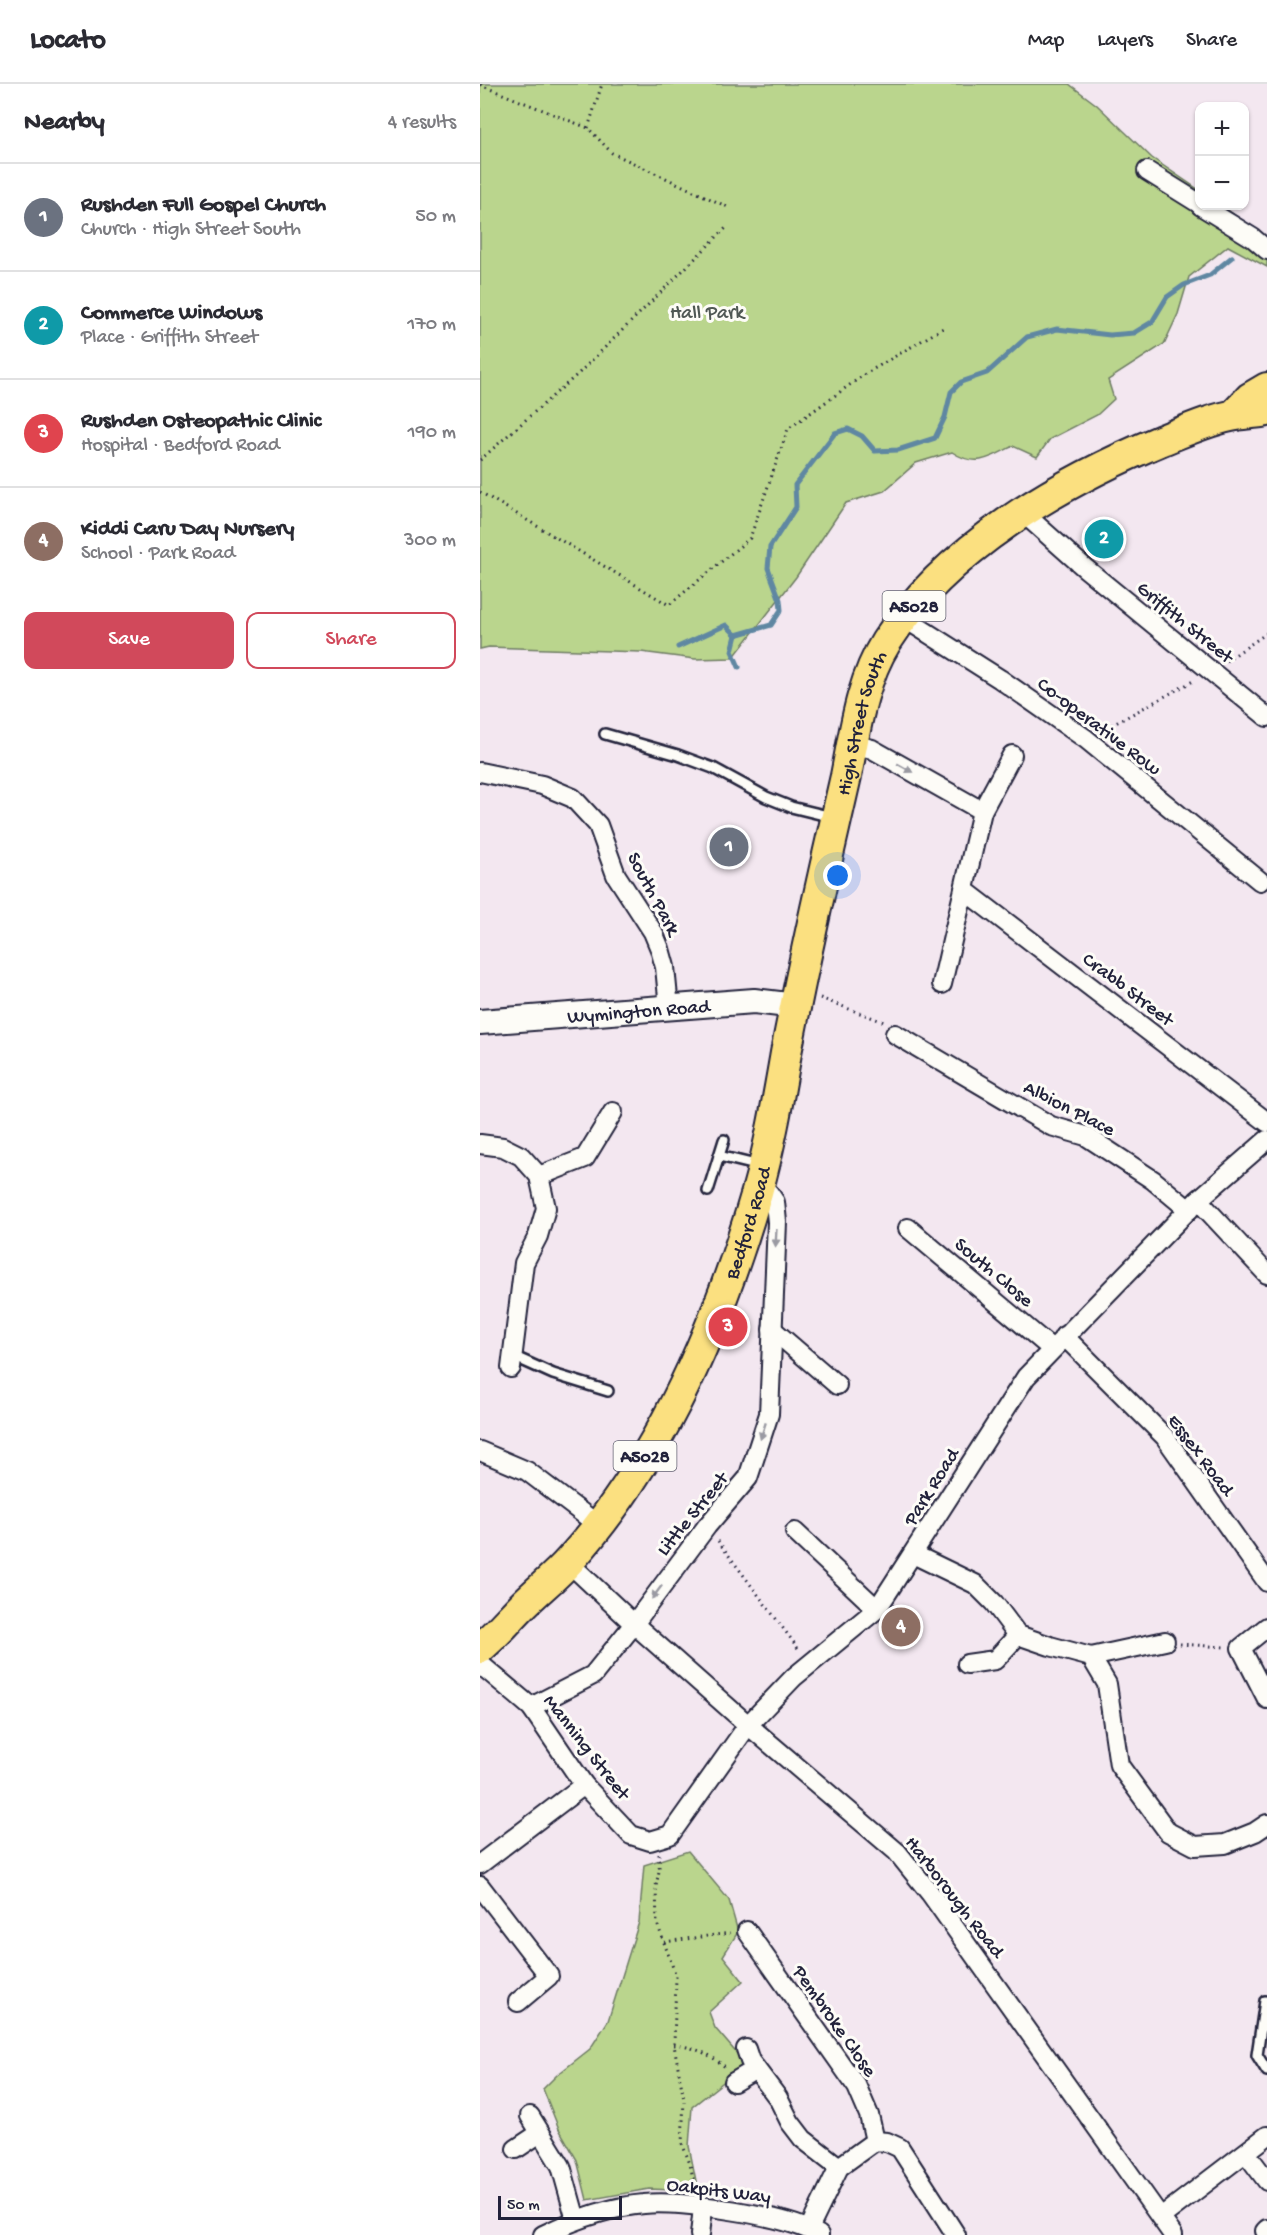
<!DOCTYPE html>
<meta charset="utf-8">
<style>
:root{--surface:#fff;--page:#f2f2f3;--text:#2b2b33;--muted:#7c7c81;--line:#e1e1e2;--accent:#d1495b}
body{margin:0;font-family:"Gochi Hand",sans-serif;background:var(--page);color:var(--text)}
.controls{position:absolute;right:18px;top:18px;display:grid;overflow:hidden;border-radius:12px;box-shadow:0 2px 4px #0004}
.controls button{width:54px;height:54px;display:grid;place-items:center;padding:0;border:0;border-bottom:2px solid var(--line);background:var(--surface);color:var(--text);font:30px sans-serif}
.scale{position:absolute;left:18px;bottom:15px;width:124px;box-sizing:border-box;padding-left:6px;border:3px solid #22223b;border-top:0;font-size:16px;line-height:21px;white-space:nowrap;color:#22223b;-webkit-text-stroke:4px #fdfcf7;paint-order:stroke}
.you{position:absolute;left:358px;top:792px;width:21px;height:21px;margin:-15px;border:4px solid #fff;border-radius:50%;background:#1a73e8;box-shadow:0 0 0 9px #1a73e833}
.badge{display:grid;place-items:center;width:39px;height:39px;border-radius:50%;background:var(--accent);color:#fff;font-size:20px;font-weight:700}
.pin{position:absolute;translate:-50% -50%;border:3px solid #fff;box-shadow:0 2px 6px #0006}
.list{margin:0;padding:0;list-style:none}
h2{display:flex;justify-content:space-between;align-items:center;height:78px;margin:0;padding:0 24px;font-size:26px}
h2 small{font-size:20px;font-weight:400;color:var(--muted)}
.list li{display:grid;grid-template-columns:39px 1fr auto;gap:18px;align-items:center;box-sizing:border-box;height:108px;padding:0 24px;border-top:2px solid var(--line)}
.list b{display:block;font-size:22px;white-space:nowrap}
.list p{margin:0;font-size:20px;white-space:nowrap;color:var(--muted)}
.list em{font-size:20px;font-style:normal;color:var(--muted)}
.actions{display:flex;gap:12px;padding:18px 24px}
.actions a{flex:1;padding:14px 0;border:2px solid var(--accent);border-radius:12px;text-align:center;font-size:21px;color:var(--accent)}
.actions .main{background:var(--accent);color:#fff}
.map{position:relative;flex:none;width:787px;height:2151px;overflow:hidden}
header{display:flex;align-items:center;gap:36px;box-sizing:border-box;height:84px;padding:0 30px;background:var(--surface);border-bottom:2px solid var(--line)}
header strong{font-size:28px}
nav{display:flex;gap:33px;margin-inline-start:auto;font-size:21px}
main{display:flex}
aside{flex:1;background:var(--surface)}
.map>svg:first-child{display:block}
.green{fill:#bad58d;stroke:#6e7c64;stroke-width:1.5}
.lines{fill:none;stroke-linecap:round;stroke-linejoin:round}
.stream{stroke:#5e87a2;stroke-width:5}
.service-casing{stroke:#22223b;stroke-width:14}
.minor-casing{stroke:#22223b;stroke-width:22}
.tertiary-casing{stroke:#22223b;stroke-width:28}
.primary-casing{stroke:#22223b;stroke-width:34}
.path{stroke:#22223b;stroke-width:3;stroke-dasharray:1.5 4.5;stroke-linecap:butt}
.service{stroke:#fdfcf7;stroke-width:9}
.minor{stroke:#fdfcf7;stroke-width:18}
.tertiary{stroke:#fdfcf7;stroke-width:24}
.primary{stroke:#fbe080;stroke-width:30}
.oneway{fill:#9a9aa2}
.labels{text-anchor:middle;stroke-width:6;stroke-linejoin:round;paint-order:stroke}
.shield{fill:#fdfcf7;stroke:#646373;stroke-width:1.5}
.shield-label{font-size:18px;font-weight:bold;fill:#22223b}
.park-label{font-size:20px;fill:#505854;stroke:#fdfcf7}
.street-label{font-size:20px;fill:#22223b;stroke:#fdfcf7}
</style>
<header>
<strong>Locato</strong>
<nav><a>Map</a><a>Layers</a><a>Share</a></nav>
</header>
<main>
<aside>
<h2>Nearby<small>4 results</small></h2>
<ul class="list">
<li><span class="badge" style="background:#6b7280">1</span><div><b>Rushden Full Gospel Church</b><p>Church · High Street South</p></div><em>50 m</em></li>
<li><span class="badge" style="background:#0f9aa8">2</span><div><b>Commerce Windows</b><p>Place · Griffith Street</p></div><em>170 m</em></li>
<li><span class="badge" style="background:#e0444e">3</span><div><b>Rushden Osteopathic Clinic</b><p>Hospital · Bedford Road</p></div><em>190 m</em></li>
<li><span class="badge" style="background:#8d6e63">4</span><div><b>Kiddi Caru Day Nursery</b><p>School · Park Road</p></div><em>300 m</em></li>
</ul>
<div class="actions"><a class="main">Save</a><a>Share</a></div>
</aside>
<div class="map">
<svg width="787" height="2151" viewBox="0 0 787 2151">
<rect width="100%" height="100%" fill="#f3e7f0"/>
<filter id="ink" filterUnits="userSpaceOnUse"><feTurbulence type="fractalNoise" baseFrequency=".0167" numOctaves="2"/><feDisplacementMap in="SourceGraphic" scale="12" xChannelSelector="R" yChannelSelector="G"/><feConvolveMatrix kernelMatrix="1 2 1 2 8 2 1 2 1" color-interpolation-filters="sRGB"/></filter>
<g filter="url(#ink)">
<g class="green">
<path d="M0,0H589L617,21L672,74L719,106L720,122H742L787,154V183L748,162L709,193L698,230L684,260L628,296L634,315L617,331L570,355L557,373L533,362C510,374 496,384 472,368L436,379L404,407L366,419L316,493L253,574L215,575L161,568L9,563L0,565Z"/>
<polygon points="208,1767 249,1816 258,1848 243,1872 263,1897 229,1928 235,1944 266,1980 212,2023 209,2062 218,2107 169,2105 107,2116 97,2076 79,2045 63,2005 77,1991 110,1965 128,1937 159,1838 164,1781"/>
</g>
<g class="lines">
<g class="stream">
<polyline points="256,551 252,567 259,583"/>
<polyline points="198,563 246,541 256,551 291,541 301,526 300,516 288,484 290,463 316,423 315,401 355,349 368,345 382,352 395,367 418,366 455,354 465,333 471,308 481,298 507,289 547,253 577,245 630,251 654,249 672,238 687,213 704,201 730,191 752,173"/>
</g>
<defs>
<g id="service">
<polyline points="125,650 198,671 233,684 286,713 311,723 352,733"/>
<polyline points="239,1072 280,1082"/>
<polyline points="228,1107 244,1056"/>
<polyline points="33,1272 73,1290 128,1307"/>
<polyline points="785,1917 777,1971 787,1987"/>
</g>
<g id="minor">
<polyline points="667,87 720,120"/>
<polyline points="721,122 773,154 787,166"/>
<polyline points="545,426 550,435 605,484 787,633"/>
<polyline points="424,534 520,595 606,655 780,797"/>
<polyline points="372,660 392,665 502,727"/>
<polyline points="0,688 62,701 93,714 118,741 136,791 173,848 180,865 185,883 189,924"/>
<polyline points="484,806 787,1038"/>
<polyline points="462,900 502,727 532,671"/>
<polyline points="415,950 571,1042 606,1052 673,1096 709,1126"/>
<polyline points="0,1060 23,1063 41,1072 59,1092 66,1124 58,1152 44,1179 31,1284"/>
<polyline points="59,1092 105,1074 133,1028"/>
<polyline points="718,1116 787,1190"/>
<polyline points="428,1144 572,1265"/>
<polyline points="292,1245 357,1301"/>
<polyline points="584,1252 685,1353 787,1498"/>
<polyline points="0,1367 47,1387 118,1441"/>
<polyline points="315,1448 397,1525"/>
<polyline points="433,1470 495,1500 514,1519 538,1551 570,1562 611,1573 627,1600 639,1681 688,1748 715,1762 745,1760 775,1748 787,1740"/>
<polyline points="88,1478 154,1540 268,1641 417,1768 450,1809 693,2151"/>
<polyline points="787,1543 761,1564 787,1615"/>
<polyline points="611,1573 685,1557"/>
<polyline points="0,1580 51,1623 104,1701 151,1751 170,1757 190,1751 268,1641 314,1593 397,1525 546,1293 718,1116 787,1056"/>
<polyline points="487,1580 515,1576 538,1551"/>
<polyline points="51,1623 113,1591 154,1540 227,1442 268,1394 289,1330 297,1138 295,1118 289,1109 277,1106"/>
<polyline points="0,1780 104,1701"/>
<polyline points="0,1802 69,1892 38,1918"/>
<polyline points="267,1847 377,2003 389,2031 395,2057"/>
<polyline points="266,1965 270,1977 298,2014 310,2038 323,2055 359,2083"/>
<polyline points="254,1998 276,1985"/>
<polyline points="50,2032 81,2082 96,2136"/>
<polyline points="36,2065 60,2049"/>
<polyline points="766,2069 787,2097"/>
<polyline points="681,2133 787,2052"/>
<polyline points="329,2145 359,2083 395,2057 407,2058 420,2064 476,2151"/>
<polyline points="785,2147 787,2145"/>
<path d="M63,2151C94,2136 129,2123 164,2120C201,2116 307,2131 339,2151"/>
<polyline points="220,2151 223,2123"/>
</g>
<g id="tertiary">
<path id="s1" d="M0,938L274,917L316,922"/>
</g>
<g id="primary">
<polyline points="754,331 770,314 787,304"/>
<path id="s2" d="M0,1564C16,1551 29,1535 44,1520C59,1505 76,1492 90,1476C182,1374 239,1239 277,1108C290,1062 298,1015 306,969C318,907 331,846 345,784C352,754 359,723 366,692C375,647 381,598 406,558C466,464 581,398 682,356C705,347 731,335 756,331C766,329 777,329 787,327"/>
</g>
</defs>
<use href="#service" class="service-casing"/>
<use href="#minor" class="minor-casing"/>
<use href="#tertiary" class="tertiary-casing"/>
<use href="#primary" class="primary-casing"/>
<g class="path">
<polyline points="0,1 108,44 132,69 250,124"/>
<polyline points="108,44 122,0"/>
<polyline points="0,376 99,289 248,142"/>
<polyline points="0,408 189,521 270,454 308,345 385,290 465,243"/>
<polyline points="746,577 787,549"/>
<polyline points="621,647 715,596"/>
<polyline points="340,914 404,938"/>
<polyline points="238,1457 320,1567"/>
<polyline points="700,1560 744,1563"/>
<polyline points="179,1770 179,1787 176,1802 177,1839 196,1892 194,1961 204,2016 202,2059 210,2080 215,2104"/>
<polyline points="184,1858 250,1849"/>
<path d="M194,1961C212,1962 233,1971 246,1984"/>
</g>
<use href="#service" class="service"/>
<use href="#minor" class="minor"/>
<use href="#tertiary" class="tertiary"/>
<use href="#primary" class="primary"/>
</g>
<defs><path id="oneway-solid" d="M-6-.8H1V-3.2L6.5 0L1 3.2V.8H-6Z" transform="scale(1.5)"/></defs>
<g class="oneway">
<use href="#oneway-solid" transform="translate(425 684) rotate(29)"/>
<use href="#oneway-solid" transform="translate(296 1154) rotate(93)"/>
<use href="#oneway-solid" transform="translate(283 1347) rotate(108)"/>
<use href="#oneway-solid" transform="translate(177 1508) rotate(127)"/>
</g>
</g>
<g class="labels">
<g class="shield">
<rect x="402.5" y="507" width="63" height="30" rx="4.5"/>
<rect x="133.5" y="1357" width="63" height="30" rx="4.5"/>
</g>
<g class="shield-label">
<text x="434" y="528">A5028</text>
<text x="165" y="1378">A5028</text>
</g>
<g class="park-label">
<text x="227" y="234">Hall Park</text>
</g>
<g class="street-label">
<text transform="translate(706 537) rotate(39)" y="7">Griffith Street</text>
<text dy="7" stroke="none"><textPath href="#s2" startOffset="1023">High Street South</textPath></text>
<text transform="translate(620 641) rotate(37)" y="7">Co-operative Row</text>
<text transform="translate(175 809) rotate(62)" y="7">South Park</text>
<text transform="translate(649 904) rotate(37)" y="7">Crabb Street</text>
<text dy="7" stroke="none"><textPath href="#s1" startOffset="159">Wymington Road</textPath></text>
<text transform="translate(590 1023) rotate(27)" y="7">Albion Place</text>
<text dy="7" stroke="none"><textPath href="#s2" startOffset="510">Bedford Road</textPath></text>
<text transform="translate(515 1187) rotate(40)" y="7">South Close</text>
<text transform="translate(722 1370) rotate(53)" y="7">Essex Road</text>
<text transform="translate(450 1402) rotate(-58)" y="7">Park Road</text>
<text transform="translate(211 1429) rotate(-51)" y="7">Little Street</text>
<text transform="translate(108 1662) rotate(52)" y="7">Manning Street</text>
<text transform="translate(476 1812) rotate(52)" y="7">Harborough Road</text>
<text transform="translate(356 1936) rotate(55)" y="7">Pembroke Close</text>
<text transform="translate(239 2105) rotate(7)" y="7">Oakpits Way</text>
</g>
</g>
</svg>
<div class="controls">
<button>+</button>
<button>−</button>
</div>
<div class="scale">50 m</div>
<div class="you"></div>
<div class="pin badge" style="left:249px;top:763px;background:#6b7280">1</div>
<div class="pin badge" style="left:624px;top:455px;background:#0f9aa8">2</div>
<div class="pin badge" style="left:248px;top:1243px;background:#e0444e">3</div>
<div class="pin badge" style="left:421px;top:1543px;background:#8d6e63">4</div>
</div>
</main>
